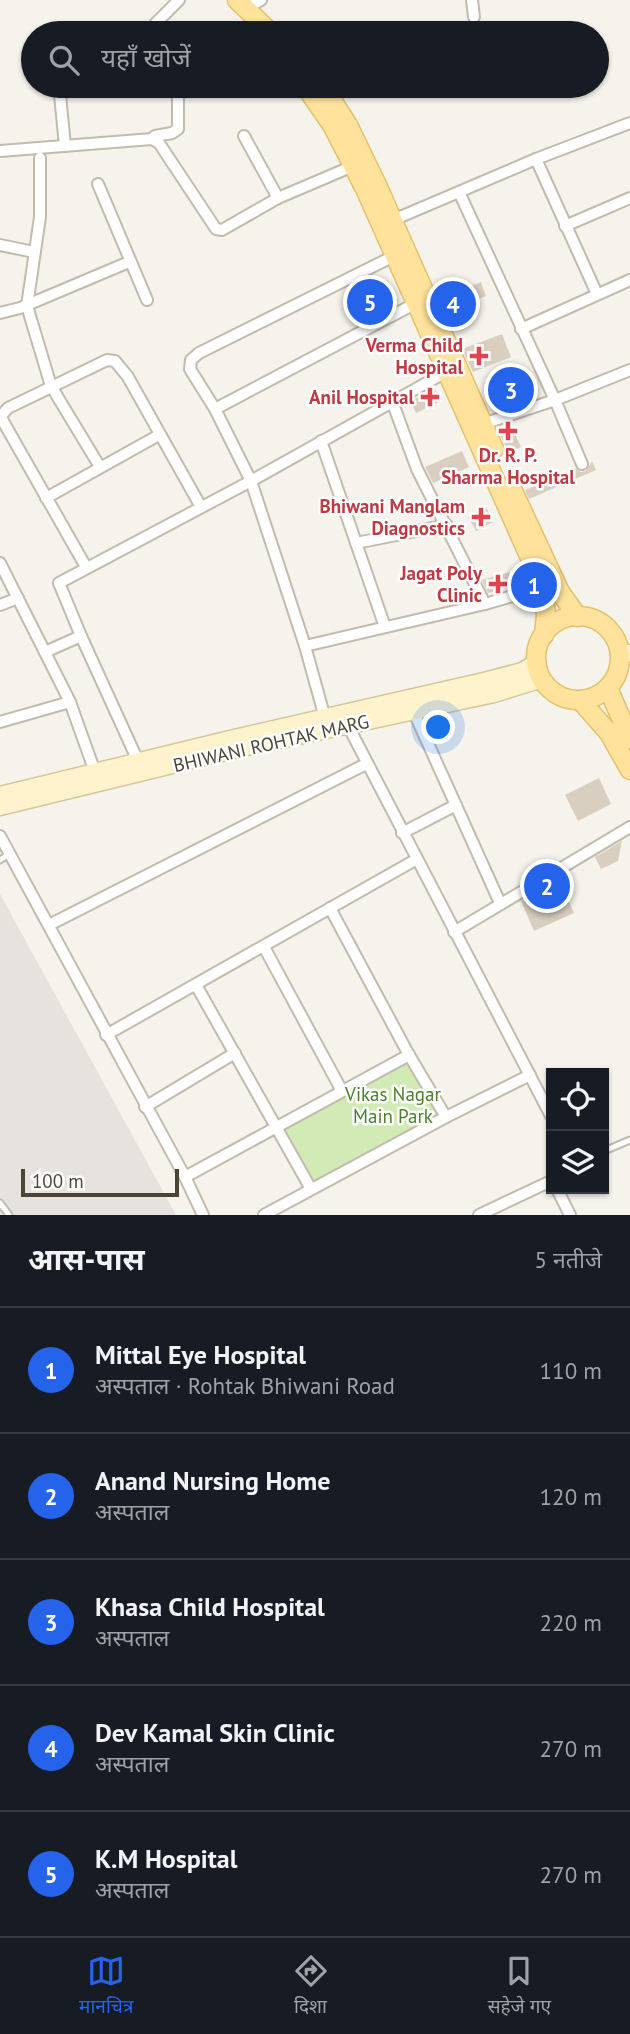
<!DOCTYPE html>
<html lang="hi">
<meta charset="utf-8">
<style>
:root{--surface:#171b24;--page:#20242c;--text:#f1f3f6;--muted:#9ea1a6;--line:#363941;--accent:#2563eb}
body{margin:0;font-family:"PT Sans","Noto Sans Devanagari",sans-serif;background:var(--page);color:var(--text)}
.controls{position:absolute;right:21px;bottom:21px;display:grid;overflow:hidden;border-radius:0px;box-shadow:0 2px 5px #0004}
.controls button{width:63px;height:63px;display:grid;place-items:center;padding:0;border:0;border-bottom:2px solid var(--line);background:var(--surface);color:var(--text);font:35px sans-serif}
.scale{position:absolute;left:21px;bottom:18px;width:158px;box-sizing:border-box;padding-left:7px;border:4px solid #4b4439;border-top:0;font-size:19px;line-height:24px;white-space:nowrap;color:#4b4439;-webkit-text-stroke:5px #fff;paint-order:stroke}
.you{position:absolute;left:439px;top:728px;width:24px;height:24px;margin:-18px;border:5px solid #fff;border-radius:50%;background:#1a73e8;box-shadow:0 0 0 10px #1a73e833}
.badge{display:grid;place-items:center;width:46px;height:46px;border-radius:50%;background:var(--accent);color:#fff;font-size:23px;font-weight:700}
.pin{position:absolute;translate:-50% -50%;border:4px solid #fff;box-shadow:0 2px 7px #0006}
.list{margin:0;padding:0;list-style:none}
h2{display:flex;justify-content:space-between;align-items:center;height:91px;margin:0;padding:0 28px;font-size:30px}
h2 small{font-size:23px;font-weight:400;color:var(--muted)}
.list li{display:grid;grid-template-columns:46px 1fr auto;gap:21px;align-items:center;box-sizing:border-box;height:126px;padding:0 28px;border-top:2px solid var(--line)}
.list b{display:block;font-size:26px;white-space:nowrap}
.list p{margin:0;font-size:23px;white-space:nowrap;color:var(--muted)}
.list em{font-size:23px;font-style:normal;color:var(--muted)}
.icon{flex:none;width:38px;height:38px;fill:none;stroke:currentColor;stroke-width:2;stroke-linecap:round;stroke-linejoin:round}
.map{position:relative;flex:none;width:630px;height:1215px;overflow:hidden}
.search{position:absolute;background:var(--surface);box-shadow:0 2px 5px #0004;left:21px;right:21px;top:21px;height:77px;display:flex;align-items:center;gap:18px;box-sizing:border-box;padding:0 24px;border-radius:38px;color:var(--muted);font-size:26px}
.sheet{height:721px;background:var(--surface)}
nav{display:flex;justify-content:space-around;align-items:center;box-sizing:border-box;height:98px;border-top:2px solid var(--line);background:var(--surface);font-size:19px;color:var(--muted)}
nav a{display:grid;justify-items:center;gap:4px}
nav .on{color:var(--accent)}
.map>svg:first-child{display:block}
.industrial{fill:#e6e2dd}
.green{fill:#d2eab5}
.building{fill:#d8cfc1}
.lines{fill:none;stroke-linecap:round;stroke-linejoin:round}
.lane-casing{stroke:#c2bbae;stroke-width:9}
.street-casing{stroke:#c2bbae;stroke-width:14}
.secondary-casing{stroke:#d6c79b;stroke-width:19}
.primary-casing{stroke:#e6c16a;stroke-width:21}
.lane{stroke:#fff;stroke-width:5}
.street{stroke:#fff;stroke-width:10}
.secondary{stroke:#fff3cd;stroke-width:16}
.primary{stroke:#ffe39c;stroke-width:18}
.health-dot{fill:#e0444e;stroke:#fff;stroke-width:2.5}
.labels{text-anchor:middle;stroke-width:5;stroke-linejoin:round;paint-order:stroke}
.health-label{font-size:19px;font-weight:bold;fill:#be3a42;stroke:#fff;text-anchor:end}
.street-label{font-size:19px;fill:#4b4439;stroke:#fff}
.park-label{font-size:19px;fill:#4a7f2a;stroke:#fff}
</style>
<div class="map">
<svg width="630" height="1215" viewBox="0 0 630 1215">
<rect width="100%" height="100%" fill="#f6f3ec"/>
<polygon class="industrial" points="0,894 176,1215 0,1215"/>
<polygon class="green" points="407,1062 439,1115 314,1181 283,1129"/>
<g class="building">
<polygon points="481,282 486,296 446,312 440,299"/>
<polygon points="388,284 398,301 356,323 347,307"/>
<polygon points="502,334 511,357 473,372 462,349"/>
<polygon points="523,374 532,395 496,410 488,390"/>
<polygon points="435,389 441,401 416,413 410,401"/>
<polygon points="510,423 521,447 504,455 505,445 497,428"/>
<polygon points="462,451 469,467 433,483 425,467"/>
<polygon points="592,461 596,470 529,499 525,490 576,468 580,472 586,471"/>
<polygon points="486,507 493,522 476,531 468,517"/>
<polygon points="510,572 514,587 488,593 482,580"/>
<polygon points="599,778 611,804 578,821 565,795"/>
<polygon points="622,841 618,861 601,869 595,857"/>
<polygon points="559,879 574,913 534,931 521,901"/>
</g>
<g class="lines">
<defs>
<g id="lane">
<polyline points="0,860 8,855"/>
<polyline points="604,1151 630,1140"/>
<polyline points="0,1203 9,1215"/>
</g>
<g id="street">
<polyline points="472,0 474,17"/>
<polyline points="246,9 261,0"/>
<polyline points="155,33 155,24 179,0"/>
<polyline points="244,136 278,198"/>
<polyline points="152,139 155,136 172,133 178,129 178,86"/>
<polyline points="65,146 60,95 65,90 87,86"/>
<polyline points="0,151 152,139 159,143 216,229 222,230 278,198 353,166"/>
<polyline points="40,158 40,217 27,306 51,386 100,467"/>
<polyline points="536,159 597,294"/>
<polyline points="98,184 147,300"/>
<polyline points="459,192 555,400 582,464"/>
<polyline points="393,220 536,159 630,123"/>
<polyline points="565,226 630,198"/>
<polyline points="0,245 34,252"/>
<polyline points="0,313 20,308 129,262"/>
<polyline points="521,329 630,280"/>
<polyline points="392,401 417,469 485,604"/>
<polyline points="215,409 420,301"/>
<polyline points="483,424 555,400 630,370"/>
<polyline points="321,441 385,627"/>
<polyline points="46,498 159,435"/>
<polyline points="356,543 447,525"/>
<polyline points="0,563 70,702 95,772"/>
<polyline points="86,567 4,423 1,416 8,408 107,360 115,361 128,377 201,507"/>
<polyline points="0,605 18,598"/>
<polyline points="305,646 485,604 543,587"/>
<polyline points="45,652 81,636"/>
<polyline points="412,708 500,903"/>
<polyline points="325,718 305,646 251,481 215,409 190,369 191,360 199,353 394,256"/>
<polyline points="345,720 551,1116"/>
<polyline points="0,722 70,702"/>
<polyline points="138,761 81,636 59,583 251,481 446,372"/>
<polyline points="402,833 456,805"/>
<polyline points="0,836 185,1177 203,1215"/>
<polyline points="330,908 409,1055 446,1117"/>
<polyline points="49,925 366,764"/>
<polyline points="454,932 630,827"/>
<polyline points="264,947 342,1091"/>
<polyline points="196,985 311,1189"/>
<polyline points="106,1035 417,859"/>
<polyline points="145,1107 235,1053"/>
<polyline points="185,1177 409,1055"/>
<polyline points="557,1189 570,1215"/>
<polyline points="264,1215 446,1117 530,1075"/>
<polyline points="479,1215 551,1181"/>
</g>
<g id="secondary">
<polyline points="620,653 630,653"/>
<polyline points="0,795 230,739 488,680 522,671 537,662"/>
<polyline points="0,807 238,749 494,694 542,679"/>
</g>
<g id="primary">
<polyline points="237,0 271,33"/>
<polyline points="305,86 332,125 366,191 543,587 546,615 544,635"/>
<polyline points="323,86 348,125 377,185 494,449"/>
<polyline points="513,491 560,592 578,617"/>
<circle cx="578" cy="658" r="42"/>
<polyline points="608,688 630,739"/>
<polyline points="580,700 609,733 630,770"/>
</g>
</defs>
<use href="#lane" class="lane-casing"/>
<use href="#street" class="street-casing"/>
<use href="#secondary" class="secondary-casing"/>
<use href="#primary" class="primary-casing"/>
<use href="#lane" class="lane"/>
<use href="#street" class="street"/>
<use href="#secondary" class="secondary"/>
<use href="#primary" class="primary"/>
</g>
<g class="health-dot">
<path d="M475.5 345.5h7v7h7v7h-7v7h-7v-7h-7v-7h7z"/>
<path d="M426.5 386.5h7v7h7v7h-7v7h-7v-7h-7v-7h7z"/>
<path d="M504.5 420.5h7v7h7v7h-7v7h-7v-7h-7v-7h7z"/>
<path d="M477.5 506.5h7v7h7v7h-7v7h-7v-7h-7v-7h7z"/>
<path d="M494.5 573.5h7v7h7v7h-7v7h-7v-7h-7v-7h7z"/>
</g>
<g class="labels">
<g class="health-label">
<text x="463" y="352">Verma Child<tspan x="463" dy="22">Hospital</tspan></text>
<text x="414" y="404">Anil Hospital</text>
<text x="508" y="462" text-anchor="middle">Dr. R. P.<tspan x="508" dy="22">Sharma Hospital</tspan></text>
<text x="465" y="513">Bhiwani Manglam<tspan x="465" dy="22">Diagnostics</tspan></text>
<text x="482" y="580">Jagat Poly<tspan x="482" dy="22">Clinic</tspan></text>
</g>
<g class="street-label">
<text transform="translate(271 743) rotate(-13)" y="7">BHIWANI ROHTAK MARG</text>
</g>
<g class="park-label">
<text x="393" y="1101">Vikas Nagar<tspan x="393" dy="22">Main Park</tspan></text>
</g>
</g>
</svg>
<div class="controls">
<button><svg class="icon" aria-label="locate" viewBox="0 0 24 24"><circle cx="12" cy="12" r="6"/><path d="M12 2v4M12 18v4M2 12h4M18 12h4"/></svg></button>
<button><svg class="icon" aria-label="layers" viewBox="0 0 24 24"><path d="M12 4l9 5-9 5-9-5zM3 14l9 5 9-5"/></svg></button>
</div>
<div class="scale">100 m</div>
<div class="you"></div>
<div class="pin badge" style="left:534px;top:585px">1</div>
<div class="pin badge" style="left:547px;top:886px">2</div>
<div class="pin badge" style="left:511px;top:390px">3</div>
<div class="pin badge" style="left:453px;top:304px">4</div>
<div class="pin badge" style="left:370px;top:302px">5</div>
<div class="search"><svg class="icon" aria-label="search" viewBox="0 0 24 24"><circle cx="10" cy="10" r="6"/><path d="M15 15l6 6"/></svg>यहाँ खोजें</div>
</div>
<section class="sheet">
<h2>आस-पास<small>5 नतीजे</small></h2>
<ul class="list">
<li><span class="badge">1</span><div><b>Mittal Eye Hospital</b><p>अस्पताल · Rohtak Bhiwani Road</p></div><em>110 m</em></li>
<li><span class="badge">2</span><div><b>Anand Nursing Home</b><p>अस्पताल</p></div><em>120 m</em></li>
<li><span class="badge">3</span><div><b>Khasa Child Hospital</b><p>अस्पताल</p></div><em>220 m</em></li>
<li><span class="badge">4</span><div><b>Dev Kamal Skin Clinic</b><p>अस्पताल</p></div><em>270 m</em></li>
<li><span class="badge">5</span><div><b>K.M Hospital</b><p>अस्पताल</p></div><em>270 m</em></li>
</ul>
</section>
<nav>
<a class="on"><svg class="icon" aria-label="map" viewBox="0 0 24 24"><path d="M3 6l6-2 6 2 6-2v14l-6 2-6-2-6 2zM9 4v14M15 6v14"/></svg>मानचित्र</a>
<a><svg class="icon" aria-label="directions" viewBox="0 0 24 24"><path d="M12 3l9 9-9 9-9-9zM9 14v-3h6M13 9l2 2-2 2"/></svg>दिशा</a>
<a><svg class="icon" aria-label="saved" viewBox="0 0 24 24"><path d="M7 4h10v16l-5-4-5 4z"/></svg>सहेजे गए</a>
</nav>
